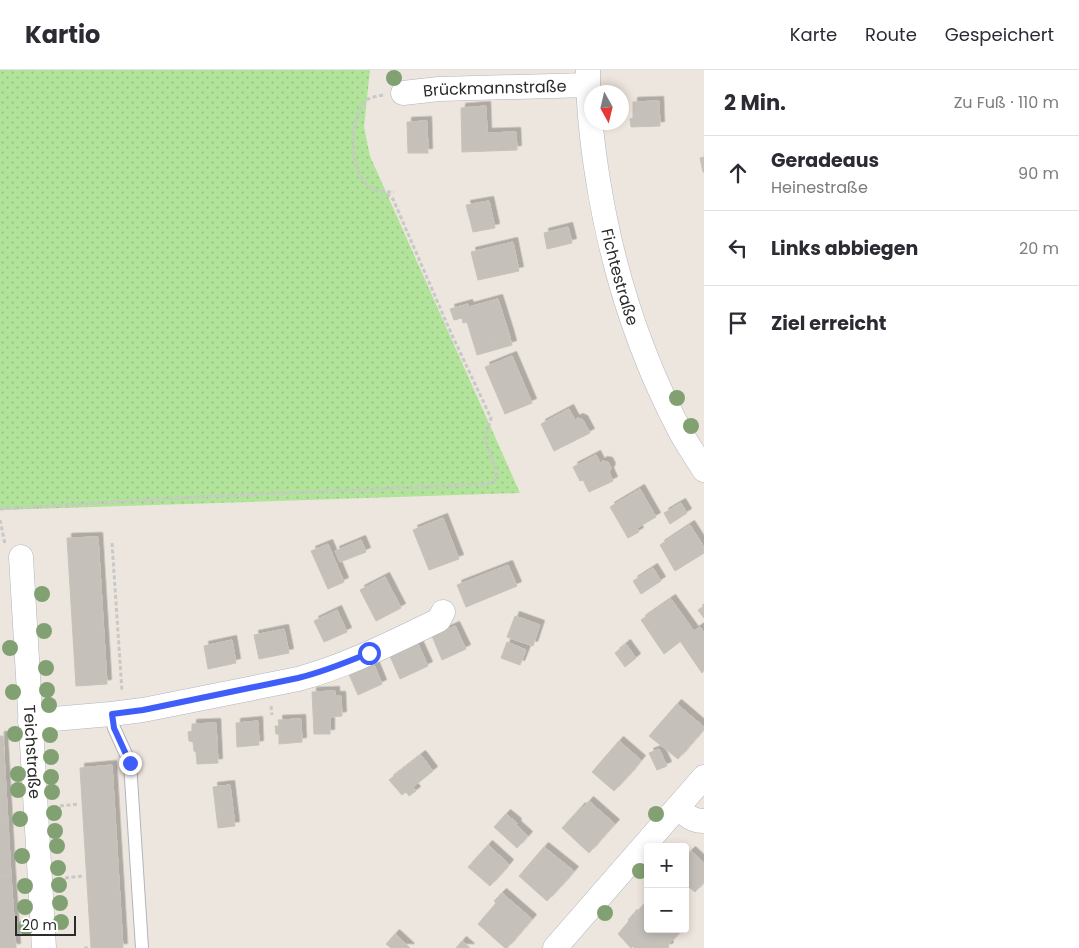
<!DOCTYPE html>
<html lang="de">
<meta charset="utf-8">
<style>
:root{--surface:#fff;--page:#f2f2f3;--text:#2b2b33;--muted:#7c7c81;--line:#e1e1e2}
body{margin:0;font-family:Poppins,sans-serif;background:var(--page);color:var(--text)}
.controls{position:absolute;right:15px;bottom:15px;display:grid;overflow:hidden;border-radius:5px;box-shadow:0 2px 8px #0003}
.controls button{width:45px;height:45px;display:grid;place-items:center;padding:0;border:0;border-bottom:1px solid var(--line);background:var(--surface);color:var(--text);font:25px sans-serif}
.compass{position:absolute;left:584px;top:15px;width:45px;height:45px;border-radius:50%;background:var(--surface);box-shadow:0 2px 8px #0003;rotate:172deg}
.scale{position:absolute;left:15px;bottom:12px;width:61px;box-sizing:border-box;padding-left:5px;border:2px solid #2b2b2b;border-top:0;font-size:14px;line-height:18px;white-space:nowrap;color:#2b2b2b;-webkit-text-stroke:4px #fff;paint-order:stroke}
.stop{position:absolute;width:15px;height:15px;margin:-11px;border:4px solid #3f5ef9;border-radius:50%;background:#fff}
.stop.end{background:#3f5ef9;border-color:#fff;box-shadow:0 1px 5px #0008}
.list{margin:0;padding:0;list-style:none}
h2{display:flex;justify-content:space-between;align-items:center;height:65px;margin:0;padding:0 20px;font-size:21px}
h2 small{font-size:16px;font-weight:400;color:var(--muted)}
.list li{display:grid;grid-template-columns:32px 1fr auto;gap:15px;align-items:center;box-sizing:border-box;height:75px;padding:0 20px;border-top:1px solid var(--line)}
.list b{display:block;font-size:19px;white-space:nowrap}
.list p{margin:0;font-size:16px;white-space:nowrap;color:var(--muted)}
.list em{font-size:16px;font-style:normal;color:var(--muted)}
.icon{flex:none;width:28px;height:28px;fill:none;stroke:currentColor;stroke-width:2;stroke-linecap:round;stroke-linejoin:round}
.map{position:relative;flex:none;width:704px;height:878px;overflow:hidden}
header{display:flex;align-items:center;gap:30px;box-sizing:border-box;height:70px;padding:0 25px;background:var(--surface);border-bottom:1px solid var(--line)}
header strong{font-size:24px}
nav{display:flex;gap:28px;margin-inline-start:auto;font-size:18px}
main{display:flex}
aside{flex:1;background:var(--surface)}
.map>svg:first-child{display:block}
.grass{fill:url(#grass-dots)}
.building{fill:#c5c0ba;stroke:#c8c2b7;filter:url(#shadow)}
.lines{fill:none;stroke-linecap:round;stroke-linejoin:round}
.service-casing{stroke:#b1b4bf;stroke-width:14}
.minor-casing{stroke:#b1b4bf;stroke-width:25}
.path{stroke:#c8c8c8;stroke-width:3;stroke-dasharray:4 2.5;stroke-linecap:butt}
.service{stroke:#fff;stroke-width:12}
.minor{stroke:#fff;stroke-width:24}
.tree{fill:#82a173}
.route{stroke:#3f5ef9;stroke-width:6}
.labels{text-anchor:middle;stroke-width:4;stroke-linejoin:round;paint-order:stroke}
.street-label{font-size:16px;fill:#2b2b2b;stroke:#fff}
</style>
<header>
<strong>Kartio</strong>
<nav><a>Karte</a><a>Route</a><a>Gespeichert</a></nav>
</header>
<main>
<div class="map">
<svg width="704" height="878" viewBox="0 0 704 878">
<defs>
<pattern id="grass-dots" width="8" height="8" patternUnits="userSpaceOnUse" patternTransform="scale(1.25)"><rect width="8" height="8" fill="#b2e39a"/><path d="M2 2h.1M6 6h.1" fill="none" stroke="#99c385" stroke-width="1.8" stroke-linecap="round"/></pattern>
<filter id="shadow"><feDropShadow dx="4.5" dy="-4.5" stdDeviation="0" flood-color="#0004"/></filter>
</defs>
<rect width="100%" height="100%" fill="#ede6de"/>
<polygon class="grass" points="0,0 370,0 364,57 370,86 520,423 0,440"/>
<g class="building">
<polygon points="659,31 660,56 631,57 630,49 633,48 633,32"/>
<polygon points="486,36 487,63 516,62 517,80 462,82 461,38"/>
<polygon points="427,51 428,83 408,83 407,52"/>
<polygon points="704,87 704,102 703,102 700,88"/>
<polygon points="489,131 495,158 473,162 466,135"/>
<polygon points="568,157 572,173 547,179 544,163"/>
<polygon points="513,172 519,201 478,210 471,182"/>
<polygon points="498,229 509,264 474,275 467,252 463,253 462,248 454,250 450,239 468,234 469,237"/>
<polygon points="509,264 512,275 477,285 474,275"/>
<polygon points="512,286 532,333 505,344 485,297"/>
<polygon points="569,339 575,350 578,348 583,350 590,363 554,381 541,354"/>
<polygon points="596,385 600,393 603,391 608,392 611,398 609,402 613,411 589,422 583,410 580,411 573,397"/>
<polygon points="640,419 656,447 637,458 639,462 628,468 610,437"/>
<polygon points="681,433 687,443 670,454 664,443"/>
<polygon points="443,448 459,489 429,500 413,460"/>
<polygon points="690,455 704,477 704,483 675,501 660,475"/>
<polygon points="98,467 107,614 76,616 67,468"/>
<polygon points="361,470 366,482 340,492 335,481"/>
<polygon points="328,474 344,512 328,519 311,481"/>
<polygon points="508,495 517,516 466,537 457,515"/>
<polygon points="653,498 661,511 641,524 633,511"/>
<polygon points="385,507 401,538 376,551 360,520"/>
<polygon points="671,529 694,561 664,584 641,550"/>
<polygon points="704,536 704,548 698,540"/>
<polygon points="337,540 347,562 324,572 314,551"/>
<polygon points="515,546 540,555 533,576 507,567"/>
<polygon points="455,556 466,579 442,590 432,566"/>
<polygon points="700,557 704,563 704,600 702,603 680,571"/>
<polygon points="284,559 289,583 259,589 254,565"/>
<polygon points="232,570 236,593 208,599 204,576"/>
<polygon points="417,572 428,596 400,609 389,584"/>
<polygon points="507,572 526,580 520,595 501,588"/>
<polygon points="626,574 636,588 625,597 615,583"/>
<polygon points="373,592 382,614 358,625 348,602"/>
<polygon points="335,621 335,626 341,626 342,646 330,647 330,664 314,664 312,622"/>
<polygon points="677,634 704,657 704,659 678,689 649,666"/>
<polygon points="301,649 302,672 279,674 279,664 276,664 275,656 279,656 278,650"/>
<polygon points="258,651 259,675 237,677 236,653"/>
<polygon points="216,653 218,693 197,694 196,682 194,681 193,672 189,671 188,662 192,661 192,654"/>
<polygon points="0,666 3,666 11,806 0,806"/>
<polygon points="619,671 641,690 628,706 605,687"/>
<polygon points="659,679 667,696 657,700 649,683"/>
<polygon points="421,685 433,701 413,717 416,721 409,726 406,722 402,725 389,710"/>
<polygon points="605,687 628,706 614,721 592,702"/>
<polygon points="112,695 123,878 91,878 80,698"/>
<polygon points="230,715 235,756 218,758 213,717"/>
<polygon points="589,731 615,754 602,768 575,744 581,737 582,739"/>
<polygon points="506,744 517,753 516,755 528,766 517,778 494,757"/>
<polygon points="575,744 602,768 589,783 562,758"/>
<polygon points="488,775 509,794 500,805 478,786"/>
<polygon points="544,777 574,801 561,816 532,791"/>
<polygon points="691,781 704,793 704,812 695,822 685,814 685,787"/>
<polygon points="478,786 500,805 490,816 468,797"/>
<polygon points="532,791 561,816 547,831 519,806"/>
<polygon points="0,806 11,806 16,878 0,878"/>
<polygon points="502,823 532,849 519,864 491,839 496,833 494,831"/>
<polygon points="646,832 648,834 648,859 676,859 680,862 668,875 669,876 668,878 634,878 633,876 631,878 618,864 629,851 628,850 633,844 634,845"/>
<polygon points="491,839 519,864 507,878 505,878 478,854"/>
<polygon points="395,864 410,878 391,878 386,874"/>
<polygon points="462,871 470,878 456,878"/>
</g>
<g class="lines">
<defs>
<polyline id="service" points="111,644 114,658 130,693 142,878"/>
<g id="minor">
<path id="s1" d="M588,0C588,37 592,73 598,110C612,198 638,281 680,361C687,374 696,387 704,400"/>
<path id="s2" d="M403,23L439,19L588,15"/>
<path id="s3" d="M21,487L44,878"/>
<path d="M30,651L111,644L143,640L298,609C347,596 393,572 439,550L443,542"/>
<path d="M678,738C687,745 691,751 704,751"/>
<polyline points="555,878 704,707"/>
</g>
</defs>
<use href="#service" class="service-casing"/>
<use href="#minor" class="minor-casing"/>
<g class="path">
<path d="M383,25C378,26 372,27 368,29C352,40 351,79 356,95C359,104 364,113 371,118C377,122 387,122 394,122"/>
<polyline points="0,439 197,427 488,414 495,410 497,403 485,369 491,348 451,263 393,129 385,122"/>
<polyline points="0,450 5,474"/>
<polyline points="112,473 122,622"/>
<polyline points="271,636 272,645"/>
<polyline points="60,736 79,734"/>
<polyline points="65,808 83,806"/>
<polyline points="84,878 88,878"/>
</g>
<use href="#service" class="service"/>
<use href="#minor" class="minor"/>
</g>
<g class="tree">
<circle cx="394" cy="8" r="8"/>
<circle cx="677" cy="328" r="8"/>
<circle cx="691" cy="356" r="8"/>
<circle cx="42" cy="524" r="8"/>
<circle cx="44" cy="561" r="8"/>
<circle cx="10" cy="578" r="8"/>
<circle cx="46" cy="598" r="8"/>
<circle cx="47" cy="620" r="8"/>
<circle cx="13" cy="622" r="8"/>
<circle cx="49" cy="635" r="8"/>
<circle cx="15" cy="664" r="8"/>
<circle cx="50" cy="665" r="8"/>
<circle cx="51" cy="687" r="8"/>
<circle cx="18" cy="704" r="8"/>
<circle cx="51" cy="707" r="8"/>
<circle cx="18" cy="720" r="8"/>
<circle cx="52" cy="722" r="8"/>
<circle cx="54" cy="743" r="8"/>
<circle cx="656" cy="744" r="8"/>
<circle cx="20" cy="749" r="8"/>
<circle cx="55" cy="761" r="8"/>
<circle cx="57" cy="776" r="8"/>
<circle cx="22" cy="786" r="8"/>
<circle cx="58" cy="798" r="8"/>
<circle cx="640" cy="801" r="8"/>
<circle cx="59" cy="815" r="8"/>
<circle cx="25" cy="816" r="8"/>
<circle cx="60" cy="833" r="8"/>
<circle cx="25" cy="837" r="8"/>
<circle cx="605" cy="843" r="8"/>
<circle cx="61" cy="852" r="8"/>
<circle cx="26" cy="857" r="8"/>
</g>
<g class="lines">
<path class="route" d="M130,693L114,658L112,644L143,640L298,608C323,602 345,593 369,583"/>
</g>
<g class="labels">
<g class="street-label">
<text dy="6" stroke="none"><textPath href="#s2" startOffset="92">Brückmannstraße</textPath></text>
<text dy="6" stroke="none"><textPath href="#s1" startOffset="210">Fichtestraße</textPath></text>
<text dy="6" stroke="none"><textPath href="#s3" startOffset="195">Teichstraße</textPath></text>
</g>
</g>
</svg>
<div class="controls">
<button>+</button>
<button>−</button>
</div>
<svg class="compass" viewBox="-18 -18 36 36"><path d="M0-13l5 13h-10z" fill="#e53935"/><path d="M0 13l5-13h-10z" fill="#7c7c81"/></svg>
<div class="scale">20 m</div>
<div class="stop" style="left:369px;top:583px"></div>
<div class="stop end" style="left:130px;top:693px"></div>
</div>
<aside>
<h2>2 Min.<small>Zu Fuß · 110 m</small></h2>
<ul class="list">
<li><svg class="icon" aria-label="ahead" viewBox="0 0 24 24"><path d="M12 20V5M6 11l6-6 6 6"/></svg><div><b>Geradeaus</b><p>Heinestraße</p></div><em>90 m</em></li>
<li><svg class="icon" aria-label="left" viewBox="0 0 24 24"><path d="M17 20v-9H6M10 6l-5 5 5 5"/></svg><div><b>Links abbiegen</b></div><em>20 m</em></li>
<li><svg class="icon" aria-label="arrive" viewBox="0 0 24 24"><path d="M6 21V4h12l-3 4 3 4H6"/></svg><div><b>Ziel erreicht</b></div></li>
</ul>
</aside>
</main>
